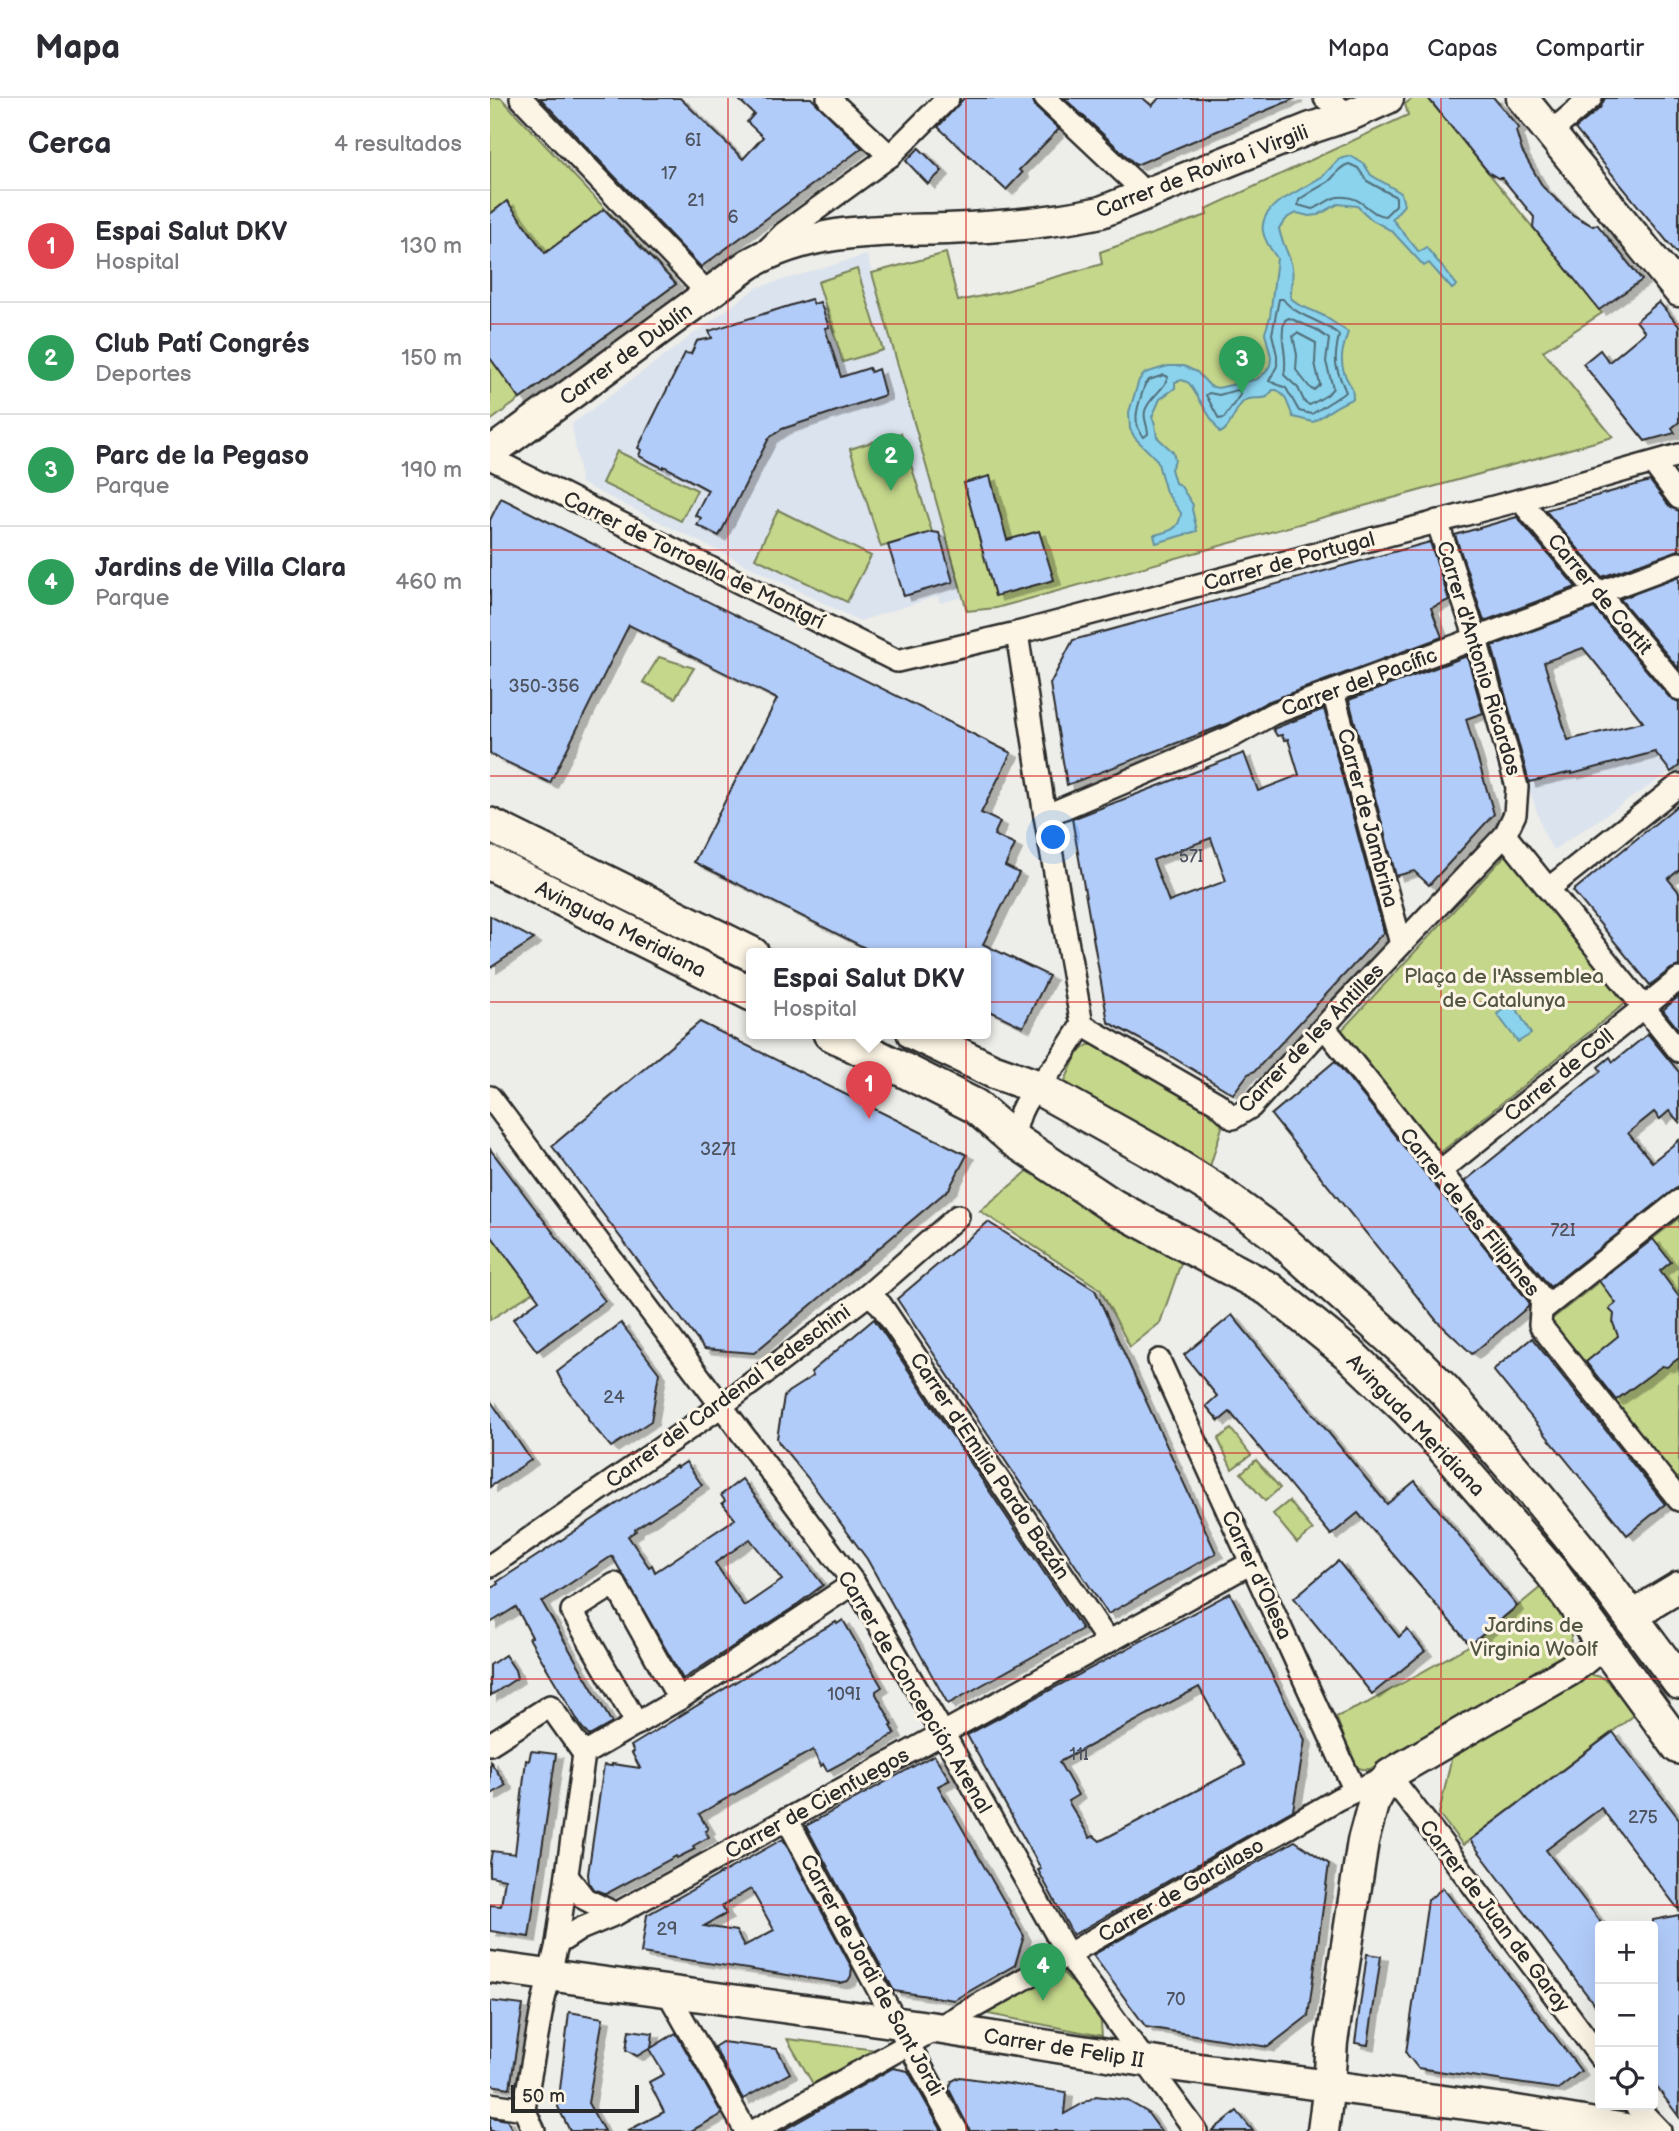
<!DOCTYPE html>
<html lang="es">
<meta charset="utf-8">
<style>
:root{--surface:#fff;--page:#f7f7f7;--text:#2b2b33;--muted:#7c7c81;--line:#e1e1e2;--accent:#1f6fb2}
body{margin:0;font-family:"Balsamiq Sans",sans-serif;background:var(--page);color:var(--text)}
.controls{position:absolute;right:21px;bottom:21px;display:grid;overflow:hidden;border-radius:7px;box-shadow:0 7px 28px #0002}
.controls button{width:63px;height:63px;display:grid;place-items:center;padding:0;border:0;border-bottom:2px solid var(--line);background:var(--surface);color:var(--text);font:35px sans-serif}
.scale{position:absolute;left:21px;bottom:18px;width:128px;box-sizing:border-box;padding-left:7px;border:4px solid #2b2b2b;border-top:0;font-size:19px;line-height:24px;white-space:nowrap;color:#2b2b2b;-webkit-text-stroke:5px #fcf5e5;paint-order:stroke}
.you{position:absolute;left:564px;top:740px;width:24px;height:24px;margin:-18px;border:5px solid #fff;border-radius:50%;background:#1a73e8;box-shadow:0 0 0 10px #1a73e833}
.badge{display:grid;place-items:center;width:46px;height:46px;border-radius:50%;background:var(--accent);color:#fff;font-size:23px;font-weight:700}
.pin{position:absolute;translate:-50% -58px;filter:drop-shadow(0 2px 4px #0008)}
.pin::after{content:'';position:absolute;top:37px;width:24px;height:21px;background:inherit;clip-path:polygon(0 0,100% 0,50% 100%)}
.popup{position:absolute;left:256px;top:850px;width:245px;height:91px;box-sizing:border-box;display:grid;place-content:center;border-radius:7px;background:var(--surface);filter:drop-shadow(0 2px 5px #0005);font-size:23px;white-space:nowrap;color:var(--muted)}
.popup b{font-size:26px;color:var(--text)}
.popup::after{content:'';position:absolute;left:50%;top:100%;margin-left:-14px;border:14px solid transparent;border-top-color:var(--surface)}
.list{margin:0;padding:0;list-style:none}
h2{display:flex;justify-content:space-between;align-items:center;height:91px;margin:0;padding:0 28px;font-size:30px}
h2 small{font-size:23px;font-weight:400;color:var(--muted)}
.list li{display:grid;grid-template-columns:46px 1fr auto;gap:21px;align-items:center;box-sizing:border-box;height:112px;padding:0 28px;border-top:2px solid var(--line)}
.list b{display:block;font-size:26px;white-space:nowrap}
.list p{margin:0;font-size:23px;white-space:nowrap;color:var(--muted)}
.list em{font-size:23px;font-style:normal;color:var(--muted)}
.icon{flex:none;width:38px;height:38px;fill:none;stroke:currentColor;stroke-width:2;stroke-linecap:round;stroke-linejoin:round}
.map{position:relative;flex:none;width:1189px;height:2033px;overflow:hidden}
header{display:flex;align-items:center;gap:42px;box-sizing:border-box;height:98px;padding:0 35px;background:var(--surface);border-bottom:2px solid var(--line)}
header strong{font-size:33px}
nav{display:flex;gap:38px;margin-inline-start:auto;font-size:24px}
main{display:flex}
aside{flex:1;background:var(--surface)}
.map>svg:first-child{display:block}
.built{fill:#dbe3ee}
.green{fill:#c5d78b;stroke:#78815b;stroke-width:2}
.water{fill:#8bd3ed;stroke:#65909f;stroke-width:2}
.lines{fill:none;stroke-linecap:round;stroke-linejoin:round}
.shore{stroke:#516e79;stroke-width:2}
.building{fill:#b2ccfa;stroke:#2b2b2b;stroke-width:2;fill-rule:evenodd;filter:url(#shadow)}
.street-casing{stroke:#2b2b2b;stroke-width:26}
.secondary-casing{stroke:#2b2b2b;stroke-width:35}
.primary-casing{stroke:#2b2b2b;stroke-width:38}
.street{stroke:#fcf5e5;stroke-width:21}
.secondary{stroke:#fcf5e5;stroke-width:30}
.primary{stroke:#fcf5e5;stroke-width:33}
.grid{fill:none;stroke:#d62828;stroke-width:2;stroke-opacity:0.55}
.labels{text-anchor:middle;stroke-width:6;stroke-linejoin:round;paint-order:stroke}
.number-label{font-size:18px;fill:#4d535f}
.street-label{font-size:21px;fill:#2b2b2b;stroke:#fcf5e5}
.park-label{font-size:21px;fill:#525643;stroke:#fcf5e5}
</style>
<header>
<strong>Mapa</strong>
<nav><a>Mapa</a><a>Capas</a><a>Compartir</a></nav>
</header>
<main>
<aside>
<h2>Cerca<small>4 resultados</small></h2>
<ul class="list">
<li><span class="badge" style="background:#e0444e">1</span><div><b>Espai Salut DKV</b><p>Hospital</p></div><em>130 m</em></li>
<li><span class="badge" style="background:#2e9e5b">2</span><div><b>Club Patí Congrés</b><p>Deportes</p></div><em>150 m</em></li>
<li><span class="badge" style="background:#2e9e5b">3</span><div><b>Parc de la Pegaso</b><p>Parque</p></div><em>190 m</em></li>
<li><span class="badge" style="background:#2e9e5b">4</span><div><b>Jardins de Villa Clara</b><p>Parque</p></div><em>460 m</em></li>
</ul>
</aside>
<div class="map">
<svg width="1189" height="2033" viewBox="0 0 1189 2033">
<defs>
<filter id="shadow"><feDropShadow dx="7" dy="4.5" stdDeviation="0" flood-color="#0004"/></filter>
</defs>
<rect width="100%" height="100%" fill="#edede9"/>
<filter id="ink" filterUnits="userSpaceOnUse"><feTurbulence type="fractalNoise" baseFrequency=".0143" numOctaves="2"/><feDisplacementMap in="SourceGraphic" scale="14" xChannelSelector="R" yChannelSelector="G"/><feConvolveMatrix kernelMatrix="1 2 1 2 8 2 1 2 1" color-interpolation-filters="sRGB"/></filter>
<g filter="url(#ink)">
<g class="built">
<polygon points="377,157 472,499 450,505 448,498 370,523 91,385 82,326 266,190"/>
<polygon points="1138,627 1140,633 1189,668 1063,752 1053,733 1028,654"/>
</g>
<g class="green">
<polygon points="0,0 11,0 186,186 0,323"/>
<polygon points="923,0 938,0 1112,215 1053,253 1123,339 506,510 477,513 382,175 456,155 468,203 512,194 612,166 610,154 717,117 716,111 918,17 915,6"/>
<polygon points="367,171 393,252 353,264 328,184"/>
<polygon points="411,335 442,434 391,449 360,351"/>
<polygon points="127,353 207,392 191,423 112,385"/>
<polygon points="288,412 381,458 357,504 265,460"/>
<polygon points="169,559 204,570 185,600 153,584"/>
<polygon points="1021,751 1138,903 945,1059 849,935"/>
<polygon points="598,947 604,947 727,1018 732,1029 718,1075 572,989 588,954"/>
<polygon points="539,1072 692,1162 670,1225 640,1249 610,1191 490,1113"/>
<polygon points="1189,1120 1189,1390 1057,1225"/>
<polygon points="0,1136 43,1194 0,1222"/>
<polygon points="741,1331 761,1357 742,1371 728,1341"/>
<polygon points="766,1362 790,1390 775,1403 751,1375"/>
<polygon points="799,1403 823,1432 807,1445 783,1416"/>
<path d="M1051,1489C1069,1512 1096,1534 1071,1563L880,1671C860,1674 857,1656 849,1641L854,1639L846,1619L877,1605L980,1547Z"/>
<path d="M1102,1577C1125,1580 1134,1598 1147,1615L973,1747L949,1716L963,1653L1089,1579Z"/>
<polygon points="567,1868 610,1915 612,1938 488,1914"/>
<polygon points="297,1941 387,1952 323,1986"/>
</g>
<g class="water">
<path d="M861,58L874,66L881,77L911,95L914,107L902,121L929,154L936,149L967,187L962,191L939,165L934,168L902,133L882,122L867,108L848,106L828,117L819,118L807,115L798,119L789,130C791,145 800,156 802,170C804,181 800,190 801,200L807,206L832,217L858,234C854,247 849,260 854,274C858,288 863,284 863,301C850,304 836,316 823,324L803,319L795,299L787,292H783L777,299C770,302 760,298 754,303C744,311 741,331 730,335L699,285L692,282L685,284V290L670,301L662,319L665,326L667,339L683,354L685,362L681,371L685,385L690,387L703,407L702,411L707,433L666,445L664,437C678,434 690,432 691,415L676,394L667,362L645,340L640,331L639,314L649,282L655,275L678,268H694L707,274L720,288L728,290L767,281L776,274L780,267L781,259L775,235L780,219L787,160C772,140 764,124 787,105L833,78L849,61Z"/>
<polygon points="1023,904 1041,936 1028,944 1007,916"/>
</g>
<g class="lines">
<g class="shore">
<path d="M859,66L868,70L877,83L906,99V107L895,118C878,117 873,96 848,99C839,100 831,109 822,111L808,107L809,102C818,95 828,90 838,84C846,78 848,69 859,66Z"/>
<path d="M789,201H793C806,219 833,222 849,237C843,266 845,268 856,294L822,316L809,313L796,290L779,283L787,268V257L782,236Z"/>
<path d="M799,220L825,231L839,241L836,264L843,290L837,297L820,307L815,305L808,290L794,277C799,256 788,241 795,222Z"/>
<polygon points="807,235 826,245 825,265 830,287 824,292 821,291 806,272 807,257 803,238"/>
<path d="M674,277L678,279C675,292 659,299 655,313C653,321 658,328 658,336L654,339C639,323 650,304 655,286L659,282Z"/>
<polygon points="747,292 750,294 750,297 734,320 729,321 716,297 719,295 729,297"/>
</g>
</g>
<g class="building">
<polygon points="50,0 190,0 253,61 273,39 257,24 264,16 247,0 321,0 372,50 211,169"/>
<polygon points="474,0 542,0 546,10 569,31 529,72 532,75 516,92 448,29"/>
<polygon points="574,0 653,0 662,8 669,0 806,0 646,67"/>
<polygon points="938,0 1004,0 1029,30 1026,33 1032,53 1053,89 1083,117 1103,128 1107,126 1152,182 1109,212 1043,129 1044,119 1012,80 1008,80 998,74"/>
<polygon points="1115,0 1189,0 1189,158 1085,31 1110,10"/>
<polygon points="429,50 452,73 438,86 416,63"/>
<polygon points="17,103 55,155 114,111 186,186 30,301 0,260 0,116"/>
<polygon points="321,201 324,206 330,204 339,229 335,230 351,279 379,270 381,274 388,271 395,297 292,331 279,340 229,438 207,427 211,420 205,417 218,392 174,368 173,370 149,358 151,352 148,350 195,255 201,256 207,243 222,240 219,233"/>
<polygon points="1169,204 1189,228 1189,324 1182,330 1185,335 1155,343 1093,266 1110,252 1119,264 1155,234 1146,223"/>
<polygon points="500,378 517,442 549,433 564,482 505,498 474,385"/>
<polygon points="1160,383 1179,408 1189,413 1189,452 1112,479 1055,412"/>
<polygon points="11,400 521,655 491,715 510,724 504,737 525,747 515,768 529,775 493,846 559,878 533,929 496,911 496,855 385,855 204,764 287,601 139,527 60,685 0,656 0,422"/>
<polygon points="1027,419 1086,489 994,523 965,437"/>
<polygon points="442,434 449,435 463,484 414,498 398,447"/>
<polygon points="940,444 959,502 941,510 952,539 777,604 739,625 577,687 560,586 583,542"/>
<polygon points="1189,479 1189,571 1130,501"/>
<path d="M1104,510L1179,599L1189,604V668L1181,674L1165,654L1082,676V674L1039,684L1002,548ZM1093,550L1099,557L1153,624L1078,642L1054,564Z"/>
<polygon points="977,558 993,615 976,621 1004,716 939,787 924,773 906,778 859,602"/>
<path d="M834,611L894,834L765,973L758,976L743,996L674,954L618,924L582,721L754,655L768,693L809,677L798,641L794,642L792,637L787,638L783,631ZM721,740L736,783L679,804L663,762Z"/>
<polygon points="1189,706 1189,772 1178,781 1189,794 1189,868 1181,871 1160,887 1083,793"/>
<polygon points="0,818 44,841 0,870"/>
<polygon points="1189,898 1189,932 1173,912"/>
<polygon points="210,924 477,1057 459,1091 264,1255 214,1251 62,1048"/>
<polygon points="1158,936 1189,974 1189,1024 1179,1013 1170,1021 1164,1014 1138,1035 1162,1064 1189,1042 1189,1088 1060,1189 975,1083 1111,973 1108,969 1120,959 1123,964"/>
<polygon points="845,963 1039,1204 1038,1209 982,1256 946,1222 781,1017"/>
<polygon points="0,1051 115,1203 47,1253 23,1221 49,1202 0,1136"/>
<polygon points="498,1124 605,1192 726,1455 618,1516 407,1201"/>
<polygon points="1163,1141 1181,1164 1170,1173 1189,1199 1189,1260 1177,1269 1172,1268 1126,1302 1096,1264 1128,1238 1123,1225 1124,1216 1119,1211 1126,1205 1109,1183"/>
<polygon points="742,1217 897,1406 925,1383 1027,1508 980,1547 868,1415 841,1437 740,1314 729,1323 716,1308 727,1298 694,1257"/>
<polygon points="384,1221 592,1531 458,1606 377,1461 317,1379 289,1345 287,1340 294,1299 298,1294 323,1278 321,1274"/>
<polygon points="131,1225 169,1275 161,1323 121,1349 98,1322 98,1319 72,1284 67,1274"/>
<polygon points="1042,1240 1175,1406 1137,1437 1003,1272"/>
<polygon points="0,1302 41,1362 0,1389"/>
<path d="M196,1364L212,1387L145,1431L146,1433L138,1438L159,1469L162,1467L165,1474L245,1421L232,1405L235,1403L231,1397L252,1381L333,1487L301,1511L193,1581L122,1458L52,1504L122,1625L99,1638L91,1628L39,1540L42,1539L26,1509L0,1525V1491L8,1486L7,1484L148,1392L186,1368L187,1370ZM260,1441L292,1482L254,1508L225,1465Z"/>
<polygon points="848,1463 909,1539 917,1531 935,1553 882,1596 804,1500"/>
<path d="M740,1495L815,1642L803,1712L583,1837L548,1772L551,1771L477,1637ZM709,1589L733,1633L755,1667L610,1743L604,1738L600,1740L578,1703L588,1697L569,1664Z"/>
<polygon points="353,1522 392,1589 386,1593 386,1596 403,1627 401,1628 405,1635 373,1656 372,1654 337,1673 333,1666 331,1668 323,1652 209,1716 218,1731 215,1733 219,1739 203,1748 205,1751 187,1760 186,1758 116,1796 103,1791 99,1785 98,1776 114,1667 122,1668 122,1666 150,1670 142,1655 144,1654 141,1648 317,1540 346,1524 347,1526"/>
<polygon points="15,1557 25,1572 27,1580 0,1598 0,1567"/>
<polygon points="1123,1634 1189,1721 1189,1812 1111,1710 1056,1752 1110,1823 1110,1914 980,1742"/>
<polygon points="41,1653 66,1656 39,1839 0,1833 0,1807 11,1808 15,1781 0,1778 0,1765 2,1753 25,1756 36,1662 39,1663"/>
<polygon points="444,1657 460,1682 448,1688 534,1838 525,1867 464,1902 404,1893 316,1728"/>
<polygon points="0,1663 16,1687 0,1697"/>
<path d="M293,1741L362,1870L361,1878L358,1883L350,1885L151,1855L157,1817ZM261,1791L284,1832L254,1848L246,1833L214,1828L236,1816L232,1808Z"/>
<polygon points="805,1743 839,1766 818,1918 778,1949 656,1929 603,1857"/>
<polygon points="953,1790 1091,1973 1068,1991 928,1970 916,1955 938,1802"/>
<polygon points="1189,1817 1189,2019 1163,1984 1163,1822"/>
<polygon points="877,1856 891,1858 878,1947 865,1945"/>
<polygon points="0,1903 33,1907 20,1990 0,1987"/>
<polygon points="79,1914 113,1920 98,2005 114,2033 80,2033 68,2009"/>
<polygon points="139,1932 163,1935 161,1950 186,1935 232,2016 201,2033 137,2033 174,2014 159,1984 174,1976 159,1951 147,1958 136,1952"/>
<polygon points="232,1944 287,1951 300,1975 253,2001 224,1949"/>
<polygon points="403,1970 418,1973 452,2033 292,2033"/>
<polygon points="470,1979 576,1994 574,2016 606,1998 636,2002 657,2014 671,2033 480,2033 459,1991 462,1983"/>
<polygon points="747,2013 763,2033 722,2033"/>
<polygon points="0,2019 17,2022 23,2033 0,2033"/>
</g>
<g class="lines">
<defs>
<g id="street">
<polyline points="31,0 211,188 221,194"/>
<polyline points="338,0 400,58"/>
<polyline points="555,0 646,86 655,98"/>
<polyline points="835,0 860,17"/>
<polyline points="1061,34 1101,0"/>
<polyline points="278,151 294,135 400,58 458,0"/>
<polyline points="0,360 407,563 527,535 1030,402 1189,357"/>
<polyline points="1163,365 1189,400"/>
<polyline points="1030,402 1189,591"/>
<polyline points="843,594 911,846"/>
<polyline points="555,718 743,638 782,616 1189,465"/>
<polyline points="1015,737 1189,953"/>
<polyline points="1058,791 1189,687"/>
<polyline points="592,927 727,1005 743,1020 761,1009 850,911 1015,737 1025,716 1027,689 986,541 947,423"/>
<polyline points="834,929 1052,1200 1050,1227 1189,1402"/>
<polyline points="0,999 364,1485 453,1635 578,1857 706,2033"/>
<path d="M524,1042C528,1003 545,993 567,965C576,953 584,939 592,927L555,718L527,535"/>
<polyline points="949,1074 1189,881"/>
<polyline points="379,1196 391,1207 617,1542"/>
<polyline points="1052,1212 1189,1103"/>
<polyline points="669,1262 865,1693"/>
<polyline points="0,1468 230,1309 379,1196 468,1118"/>
<polyline points="147,1626 82,1513 125,1486 189,1601"/>
<polyline points="0,1646 60,1608 94,1656"/>
<polyline points="297,1721 391,1897 467,2033"/>
<polyline points="77,1778 95,1801 126,1816"/>
<polyline points="67,1846 90,1831 126,1816 761,1465"/>
<polyline points="177,1893 256,2033"/>
<polyline points="0,2006 34,2011"/>
<polyline points="1145,2007 1170,2033"/>
<polyline points="44,2033 34,2011 53,1905 67,1846 94,1656 189,1601 364,1485"/>
<polyline points="264,2033 584,1853 848,1701 899,1677 951,1744 1110,1959"/>
</g>
<g id="secondary">
<polyline points="1032,0 1189,193"/>
<path d="M0,355L259,166C320,130 389,133 457,131C509,129 561,125 611,114L821,30L860,17L898,0"/>
<polyline points="1141,1521 1164,1504 1189,1489"/>
<polyline points="0,1869 446,1930 687,1968 1014,2011 1148,2033"/>
<polyline points="833,2033 839,1987 842,1944 873,1743 883,1706 899,1677 1080,1572 1113,1545"/>
</g>
<g id="primary">
<polyline points="0,727 262,856"/>
<polyline points="0,765 262,896"/>
<polyline points="340,935 485,1008 524,1042 623,1108 779,1191 858,1255 917,1311 954,1350 1062,1475 1189,1649"/>
<polyline points="424,935 503,973 545,988 674,1060 722,1090 785,1136 916,1254 955,1293 1045,1396 1097,1460 1189,1584"/>
</g>
</defs>
<use href="#street" class="street-casing"/>
<use href="#secondary" class="secondary-casing"/>
<use href="#primary" class="primary-casing"/>
<use href="#street" class="street"/>
<use href="#secondary" class="secondary"/>
<use href="#primary" class="primary"/>
</g>
</g>
<path class="grid" d="M238,0V2033M476,0V2033M713,0V2033M951,0V2033M0,226H1189M0,452H1189M0,678H1189M0,904H1189M0,1129H1189M0,1355H1189M0,1581H1189M0,1807H1189"/>
<g class="labels">
<g class="number-label">
<text x="203" y="48">6I</text>
<text x="179" y="81">17</text>
<text x="206" y="108">21</text>
<text x="243" y="125">6</text>
<text x="54" y="594">350-356</text>
<text x="701" y="764">57I</text>
<text x="228" y="1057">327I</text>
<text x="1073" y="1138">72I</text>
<text x="124" y="1305">24</text>
<text x="354" y="1602">109I</text>
<text x="589" y="1662">11I</text>
<text x="1153" y="1725">275</text>
<text x="177" y="1837">29</text>
<text x="686" y="1907">70</text>
</g>
<g class="street-label">
<text transform="translate(712 73) rotate(-21)" y="7">Carrer de Rovira i Virgili</text>
<text transform="translate(136 256) rotate(-36)" y="7">Carrer de Dublín</text>
<text transform="translate(204 462) rotate(26)" y="7">Carrer de Torroella de Montgrí</text>
<text transform="translate(799 463) rotate(-15)" y="7">Carrer de Portugal</text>
<text transform="translate(1110 496) rotate(50)" y="7">Carrer de Cortit</text>
<text transform="translate(989 560) rotate(73)" y="7">Carrer d'Antonio Ricardos</text>
<text transform="translate(869 584) rotate(-20)" y="7">Carrer del Pacífic</text>
<text transform="translate(878 720) rotate(75)" y="7">Carrer de Jambrina</text>
<text transform="translate(131 831) rotate(27)" y="7">Avinguda Meridiana</text>
<text transform="translate(821 940) rotate(-46)" y="7">Carrer de les Antilles</text>
<text transform="translate(1069 977) rotate(-39)" y="7">Carrer de Coll</text>
<text transform="translate(980 1114) rotate(51)" y="7">Carrer de les Filipines</text>
<text transform="translate(238 1298) rotate(-36)" y="7">Carrer del Cardenal Tedeschini</text>
<text transform="translate(926 1327) rotate(46)" y="7">Avinguda Meridiana</text>
<text transform="translate(500 1368) rotate(56)" y="7">Carrer d'Emilia Pardo Bazán</text>
<text transform="translate(767 1477) rotate(65)" y="7">Carrer d'Olesa</text>
<text transform="translate(425 1594) rotate(59)" y="7">Carrer de Concepción Arenal</text>
<text transform="translate(327 1705) rotate(-29)" y="7">Carrer de Cienfuegos</text>
<text transform="translate(691 1792) rotate(-30)" y="7">Carrer de Garcilaso</text>
<text transform="translate(1005 1818) rotate(53)" y="7">Carrer de Juan de Garay</text>
<text transform="translate(382 1877) rotate(61)" y="7">Carrer de Jordi de Sant Jordi</text>
<text transform="translate(574 1950) rotate(9)" y="7">Carrer de Felip II</text>
</g>
<g class="park-label">
<text x="1014" y="885">Plaça de l'Assemblea<tspan x="1014" dy="24">de Catalunya</tspan></text>
<text x="1044" y="1534">Jardins de<tspan x="1044" dy="24">Virginia Woolf</tspan></text>
</g>
</g>
</svg>
<div class="controls">
<button>+</button>
<button>−</button>
<button><svg class="icon" aria-label="locate" viewBox="0 0 24 24"><circle cx="12" cy="12" r="6"/><path d="M12 2v4M12 18v4M2 12h4M18 12h4"/></svg></button>
</div>
<div class="scale">50 m</div>
<div class="you"></div>
<div class="pin badge" style="left:379px;top:1021px;background:#e0444e">1</div>
<div class="popup"><b>Espai Salut DKV</b>Hospital</div>
<div class="pin badge" style="left:401px;top:393px;background:#2e9e5b">2</div>
<div class="pin badge" style="left:752px;top:296px;background:#2e9e5b">3</div>
<div class="pin badge" style="left:553px;top:1903px;background:#2e9e5b">4</div>
</div>
</main>
